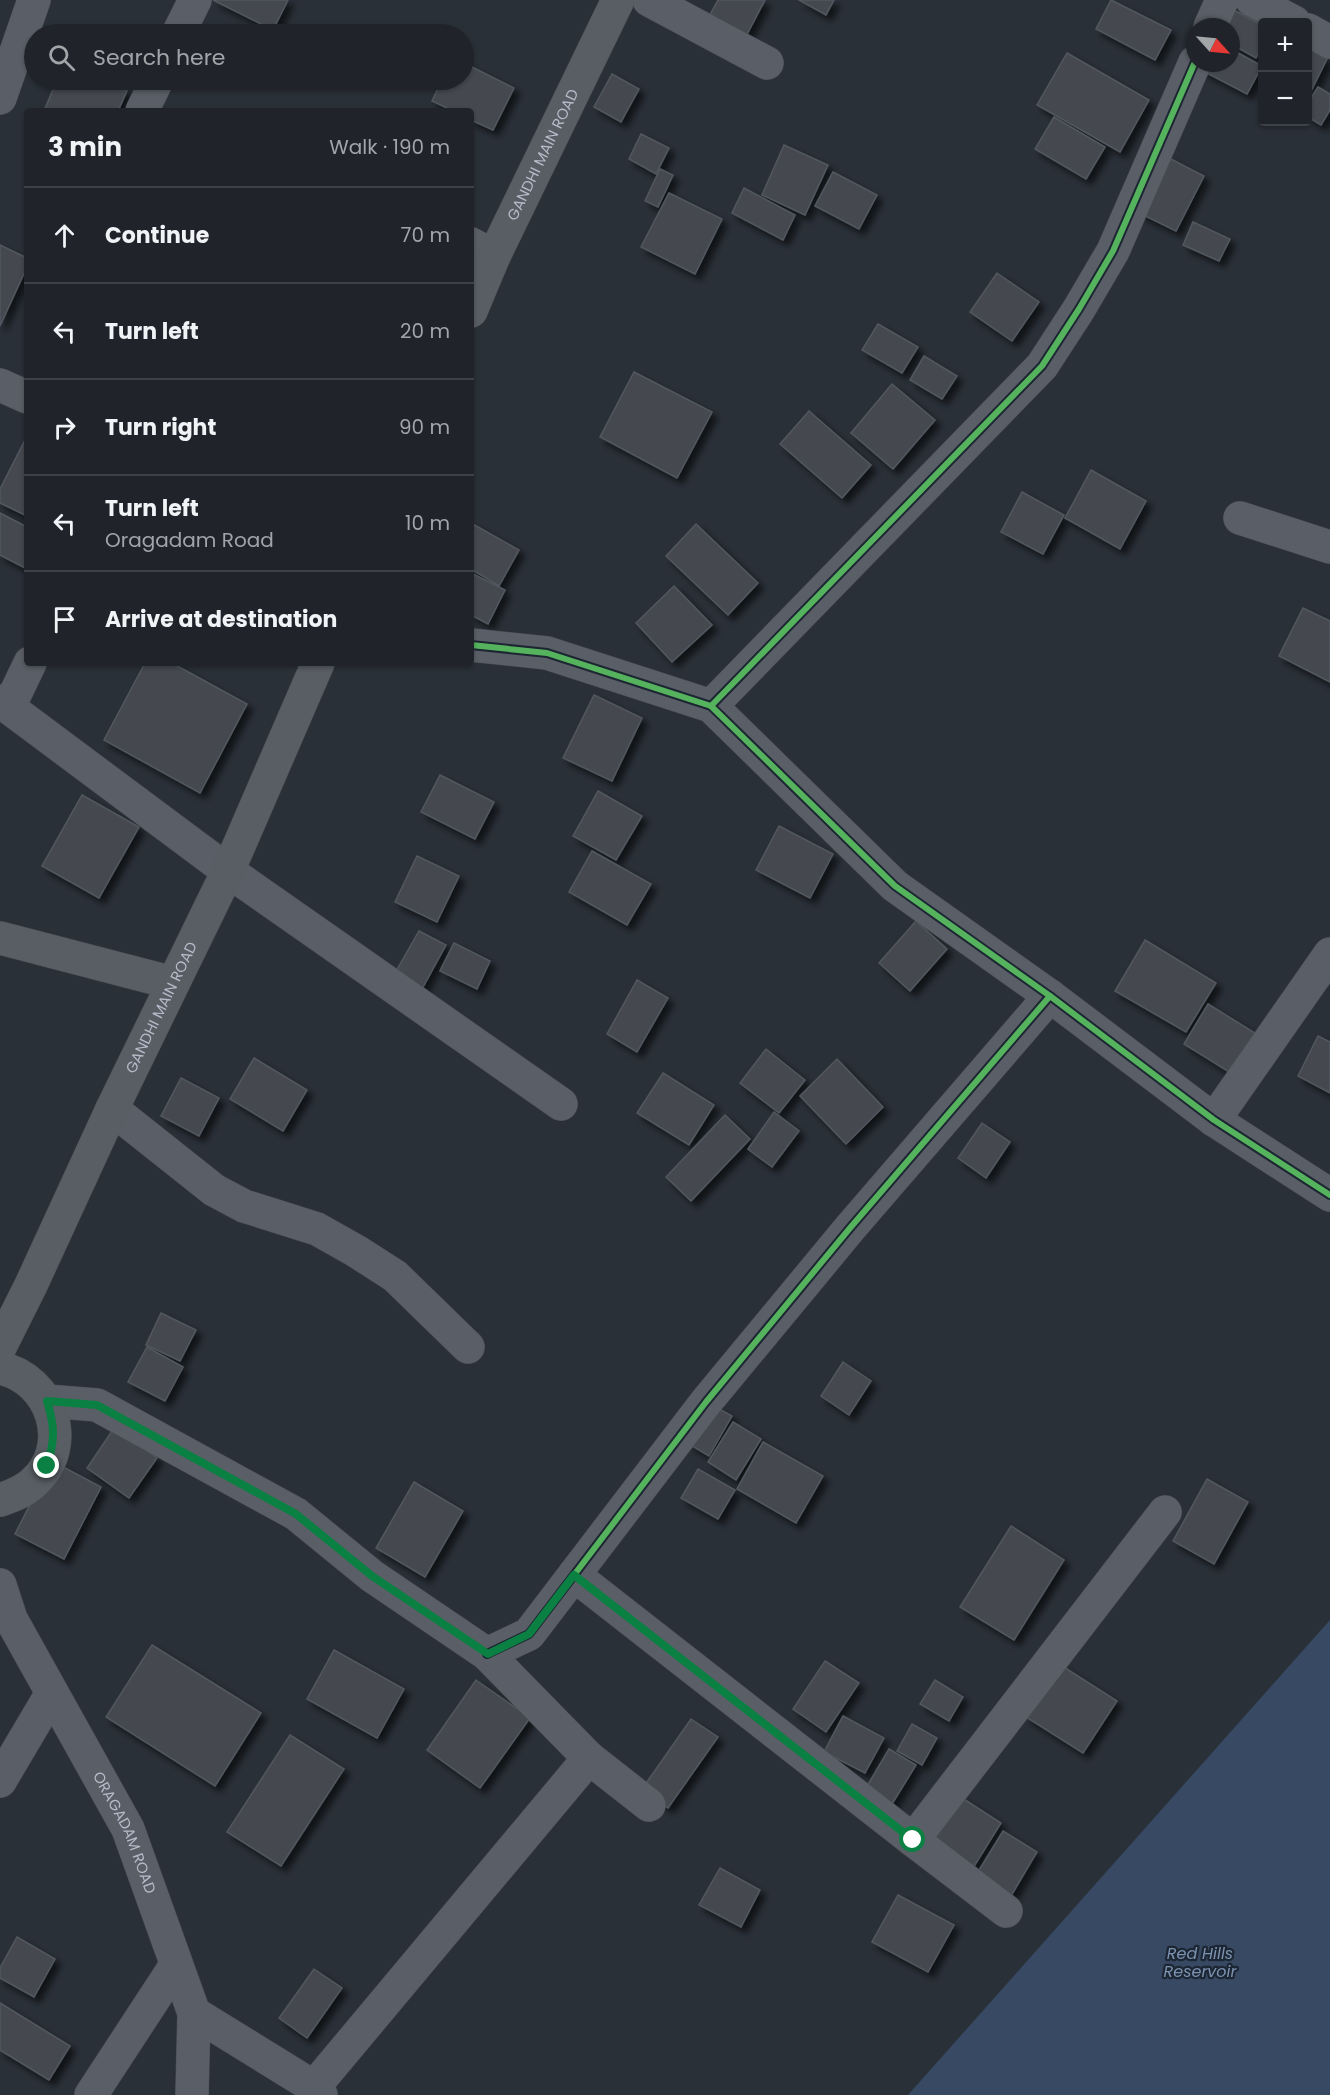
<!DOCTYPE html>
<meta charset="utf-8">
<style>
:root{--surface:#20242a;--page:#2d3036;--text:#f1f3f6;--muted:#a2a4a8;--line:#3d4147}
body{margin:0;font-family:Poppins,sans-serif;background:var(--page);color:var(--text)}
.controls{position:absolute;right:18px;top:18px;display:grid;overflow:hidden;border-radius:6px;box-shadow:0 2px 4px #0004}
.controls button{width:54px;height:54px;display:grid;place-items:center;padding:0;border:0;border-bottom:2px solid var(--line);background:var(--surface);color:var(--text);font:30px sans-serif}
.compass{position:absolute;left:1186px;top:18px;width:54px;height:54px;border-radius:50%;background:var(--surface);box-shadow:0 2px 4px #0004;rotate:117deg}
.stop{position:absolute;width:18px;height:18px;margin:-14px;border:4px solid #0b8043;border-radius:50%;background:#fff}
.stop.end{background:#0b8043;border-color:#fff;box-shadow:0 2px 6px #0008}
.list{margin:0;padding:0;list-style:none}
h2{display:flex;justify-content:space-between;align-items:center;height:78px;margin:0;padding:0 24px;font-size:26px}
h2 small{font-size:20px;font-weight:400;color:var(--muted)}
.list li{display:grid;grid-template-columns:39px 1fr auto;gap:18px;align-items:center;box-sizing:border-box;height:96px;padding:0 24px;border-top:2px solid var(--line)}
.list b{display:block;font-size:22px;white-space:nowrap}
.list p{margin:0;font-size:20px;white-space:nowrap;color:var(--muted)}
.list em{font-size:20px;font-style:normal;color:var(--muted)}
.icon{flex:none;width:33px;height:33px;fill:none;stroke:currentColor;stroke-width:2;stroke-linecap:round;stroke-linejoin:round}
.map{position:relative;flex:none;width:1330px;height:2095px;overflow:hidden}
.search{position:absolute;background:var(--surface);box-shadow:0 2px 4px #0004;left:24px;top:24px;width:450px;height:66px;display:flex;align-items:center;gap:15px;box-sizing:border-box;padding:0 21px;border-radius:33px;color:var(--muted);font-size:22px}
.panel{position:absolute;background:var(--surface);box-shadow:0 2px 4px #0004;left:24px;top:108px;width:450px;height:558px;border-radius:6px}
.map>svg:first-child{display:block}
.water{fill:#384963}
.building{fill:#444950;stroke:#52575f;stroke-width:1.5;filter:url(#shadow)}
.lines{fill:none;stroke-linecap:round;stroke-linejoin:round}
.street-casing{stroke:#484c53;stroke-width:34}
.secondary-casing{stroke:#484c53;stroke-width:34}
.street{stroke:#5a5e66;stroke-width:33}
.secondary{stroke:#595d64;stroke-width:33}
.cycleway-casing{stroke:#1d2633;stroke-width:10}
.cycleway{stroke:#56b35d;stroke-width:6}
.route{stroke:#0b8043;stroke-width:8}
.labels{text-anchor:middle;stroke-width:4.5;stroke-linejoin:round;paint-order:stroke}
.street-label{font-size:15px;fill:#b4bcc9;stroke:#1d2633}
.water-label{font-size:16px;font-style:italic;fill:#7c92b1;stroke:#1d2633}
</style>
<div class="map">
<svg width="1330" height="2095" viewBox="0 0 1330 2095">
<defs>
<filter id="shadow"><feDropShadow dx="5.5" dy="5.5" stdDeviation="3" flood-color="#0009"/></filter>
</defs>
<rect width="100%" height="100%" fill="#2a3038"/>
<polygon class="water" points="1330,1620 1330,2095 908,2095"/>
<g class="building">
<polygon points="213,0 288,0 273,30"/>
<polygon points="718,0 765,0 743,42 706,22"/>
<polygon points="799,0 834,0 826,15"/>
<polygon points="1111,0 1171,30 1155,60 1096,29"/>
<polygon points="1228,7 1262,25 1262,45 1256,58 1231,44 1231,27 1217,27"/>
<polygon points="1308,48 1327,59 1308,97"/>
<polygon points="1231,49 1262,66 1247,94 1201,70 1205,63 1231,63"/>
<polygon points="1067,53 1149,100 1120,152 1037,105"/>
<polygon points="464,63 514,88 493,130 471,120 471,111 453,111 432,101 442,80 464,80"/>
<polygon points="612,74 639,89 621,122 594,107"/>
<polygon points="57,80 100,80 127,91 118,111 44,111"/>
<polygon points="1318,87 1330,94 1330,110 1321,125 1308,117 1308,103"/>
<polygon points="1054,117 1105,147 1086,179 1035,149"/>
<polygon points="641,134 669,148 656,174 629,159"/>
<polygon points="784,145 828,165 805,215 762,195"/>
<polygon points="1167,157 1204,176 1176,231 1139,213"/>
<polygon points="660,169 673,175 658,207 645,201"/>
<polygon points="833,172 877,195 859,229 815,206"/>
<polygon points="744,188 795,215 783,240 732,213"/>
<polygon points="669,193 722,219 695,274 641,247"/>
<polygon points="1193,222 1230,239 1219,261 1183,245"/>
<polygon points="0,245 27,258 27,267 0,326"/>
<polygon points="997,273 1039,302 1012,341 970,312"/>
<polygon points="878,324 918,347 902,373 862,350"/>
<polygon points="924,356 957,376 942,399 910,380"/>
<polygon points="634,372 712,412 677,478 600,437"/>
<polygon points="892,384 935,420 893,469 851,433"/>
<polygon points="809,411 871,465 842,498 780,444"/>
<polygon points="27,436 27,516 0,503 0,489"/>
<polygon points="1091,470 1146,501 1120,549 1065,518"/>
<polygon points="1022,492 1064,515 1043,554 1001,532"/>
<polygon points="0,513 27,527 27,569 0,555"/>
<polygon points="471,523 519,550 499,586 471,569"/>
<polygon points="696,524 758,583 728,615 666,556"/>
<polygon points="471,573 505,590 488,624 471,615"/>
<polygon points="674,586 712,625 672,662 636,623"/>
<polygon points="1303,608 1330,621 1330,682 1279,656"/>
<polygon points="145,663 172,663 247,704 200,793 104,740"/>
<polygon points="594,695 642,718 612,781 563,758"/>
<polygon points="440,775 494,802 475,839 421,812"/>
<polygon points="598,791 642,816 616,860 573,836"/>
<polygon points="82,795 139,827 99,898 42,866"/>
<polygon points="779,826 833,854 810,898 756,870"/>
<polygon points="592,851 651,884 627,925 569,892"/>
<polygon points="417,856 459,876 437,922 395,902"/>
<polygon points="916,921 947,949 910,991 879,963"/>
<polygon points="419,931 446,945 422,989 395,973"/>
<polygon points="1145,940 1216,983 1186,1032 1115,991"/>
<polygon points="454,943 490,961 477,989 440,971"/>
<polygon points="637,980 668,998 637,1052 607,1034"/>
<polygon points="1208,1004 1258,1035 1234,1075 1184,1044"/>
<polygon points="1318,1036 1330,1042 1330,1093 1298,1076"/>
<polygon points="766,1049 805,1080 779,1113 740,1083"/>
<polygon points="254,1058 307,1090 283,1131 230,1099"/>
<polygon points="837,1059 883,1107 846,1144 800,1096"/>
<polygon points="663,1073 714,1105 689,1145 637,1113"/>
<polygon points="181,1078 219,1098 199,1136 161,1116"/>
<polygon points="774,1112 799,1131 772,1167 748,1149"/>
<polygon points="725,1115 750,1139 691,1201 666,1177"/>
<polygon points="982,1123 1010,1142 986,1178 958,1158"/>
<polygon points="161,1313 196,1330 180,1361 146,1345"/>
<polygon points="147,1347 183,1367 165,1401 128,1382"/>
<polygon points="843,1362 871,1381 849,1415 821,1396"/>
<polygon points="710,1404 732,1416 709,1456 689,1444"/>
<polygon points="733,1422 761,1439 736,1480 708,1462"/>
<polygon points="114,1428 157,1458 129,1498 87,1468"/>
<polygon points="763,1442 823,1476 796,1523 737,1489"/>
<polygon points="52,1461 101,1487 64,1559 15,1534"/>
<polygon points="698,1469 735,1490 718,1519 681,1498"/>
<polygon points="1207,1479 1248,1502 1214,1564 1173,1541"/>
<polygon points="414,1482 463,1511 425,1577 376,1548"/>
<polygon points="1011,1526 1064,1560 1014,1640 960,1607"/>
<polygon points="152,1645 261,1713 215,1786 106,1717"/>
<polygon points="334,1650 404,1689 377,1738 307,1699"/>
<polygon points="825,1661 859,1683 826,1732 793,1709"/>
<polygon points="1059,1664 1117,1701 1083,1753 1026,1717"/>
<polygon points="476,1680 530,1718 480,1788 427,1750"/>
<polygon points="935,1680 963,1697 949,1721 920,1704"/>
<polygon points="843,1716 884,1738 865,1773 824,1752"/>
<polygon points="691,1719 718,1737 668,1808 642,1789"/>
<polygon points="912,1724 937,1738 922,1765 897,1751"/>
<polygon points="290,1735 344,1769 281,1866 227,1832"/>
<polygon points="889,1749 916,1765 889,1809 863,1793"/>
<polygon points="959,1796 1001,1823 973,1868 931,1841"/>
<polygon points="1003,1831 1037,1852 1008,1901 973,1880"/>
<polygon points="720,1868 760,1890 741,1927 699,1905"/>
<polygon points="898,1895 954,1925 928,1972 872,1942"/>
<polygon points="17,1937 55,1959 34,1997 0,1978 0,1968"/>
<polygon points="314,1969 342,1988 307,2038 279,2018"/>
<polygon points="0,2003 70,2046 49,2080 0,2050"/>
</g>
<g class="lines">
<defs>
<g id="street">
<polyline points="649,0 767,63"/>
<polyline points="1252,0 1294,22"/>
<polyline points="1210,27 1222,0"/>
<polyline points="1308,30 1330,42"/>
<polyline points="178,34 195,0"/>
<polyline points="0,98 34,0"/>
<polyline points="142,111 157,80"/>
<polyline points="471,244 494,256"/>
<polyline points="0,385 27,397"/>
<polyline points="1240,518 1330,547"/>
<polyline points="471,645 547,653 711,706 895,886 1050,996 1214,1120 1330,1195"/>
<polyline points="0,701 228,871 561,1104"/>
<polyline points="711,706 1042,366 1079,309 1113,251 1195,62"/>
<polyline points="9,707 30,663"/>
<polyline points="112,1109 214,1190 244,1206 317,1229 356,1251 395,1276 468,1347"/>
<polyline points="1214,1120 1330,954"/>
<polyline points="47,1401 97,1405 296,1514 372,1576 487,1654 589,1758 649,1805"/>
<polyline points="574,1575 913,1840 1006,1911"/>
<path id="s1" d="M0,1585L11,1619L128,1829L194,2013L192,2095"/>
<polyline points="487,1654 529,1634 706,1402 850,1228 1050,996"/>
<polyline points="0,1781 52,1693"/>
<polyline points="913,1840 1165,1512"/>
<polyline points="194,2013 314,2087 321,2095"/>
<polyline points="314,2087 589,1758"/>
<polyline points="91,2095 176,1965"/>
</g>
<g id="secondary">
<path id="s2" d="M471,311L494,256L618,0"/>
<polyline points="0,938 173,983"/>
<path id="s3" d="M0,1347L31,1285L112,1109L228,871L318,663"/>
<path d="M0,1368C52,1379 75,1446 33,1483C23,1492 12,1496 0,1500"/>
</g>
</defs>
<use href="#street" class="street-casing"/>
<use href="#secondary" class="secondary-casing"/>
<use href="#street" class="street"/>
<use href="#secondary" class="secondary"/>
<defs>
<g id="cycleway">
<polyline points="471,645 547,653 711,706 895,886 1050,996 1214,1120 1330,1195"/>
<polyline points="711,706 1042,366 1079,309 1113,251 1195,62"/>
<polyline points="487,1654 529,1634 706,1402 850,1228 1050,996"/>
</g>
</defs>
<use href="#cycleway" class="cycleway-casing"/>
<use href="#cycleway" class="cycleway"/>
</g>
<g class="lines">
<path class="route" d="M47,1466C55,1440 55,1427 47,1401L97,1405L296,1514L372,1576L488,1654L529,1634L574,1575L913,1840"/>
</g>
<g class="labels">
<g class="street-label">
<text dy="5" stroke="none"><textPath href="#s2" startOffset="172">GANDHI MAIN ROAD</textPath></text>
<text dy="5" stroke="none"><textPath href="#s3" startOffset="376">GANDHI MAIN ROAD</textPath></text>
<text dy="5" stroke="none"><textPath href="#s1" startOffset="278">ORAGADAM ROAD</textPath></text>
</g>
<g class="water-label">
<text x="1200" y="1959">Red Hills<tspan x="1200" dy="18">Reservoir</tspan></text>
</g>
</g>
</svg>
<div class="controls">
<button>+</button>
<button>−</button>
</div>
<svg class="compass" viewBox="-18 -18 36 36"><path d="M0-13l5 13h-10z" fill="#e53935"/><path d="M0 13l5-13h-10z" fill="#a2a4a8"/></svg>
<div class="stop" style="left:913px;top:1840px"></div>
<div class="stop end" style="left:47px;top:1466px"></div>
<div class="search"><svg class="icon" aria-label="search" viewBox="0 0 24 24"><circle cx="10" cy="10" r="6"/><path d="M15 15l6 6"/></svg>Search here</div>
<section class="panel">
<h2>3 min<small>Walk · 190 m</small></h2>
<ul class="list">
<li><svg class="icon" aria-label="ahead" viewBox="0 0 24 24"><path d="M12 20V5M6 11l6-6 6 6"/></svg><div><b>Continue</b></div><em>70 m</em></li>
<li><svg class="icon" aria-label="left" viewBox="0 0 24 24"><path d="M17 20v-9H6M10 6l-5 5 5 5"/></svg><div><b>Turn left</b></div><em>20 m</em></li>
<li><svg class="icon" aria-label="right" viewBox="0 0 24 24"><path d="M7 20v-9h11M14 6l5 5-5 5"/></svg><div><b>Turn right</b></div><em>90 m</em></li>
<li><svg class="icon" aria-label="left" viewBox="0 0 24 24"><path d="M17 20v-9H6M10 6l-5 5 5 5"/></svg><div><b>Turn left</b><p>Oragadam Road</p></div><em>10 m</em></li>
<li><svg class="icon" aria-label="arrive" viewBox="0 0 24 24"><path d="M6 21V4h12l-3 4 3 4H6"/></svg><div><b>Arrive at destination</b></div></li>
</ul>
</section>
</div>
